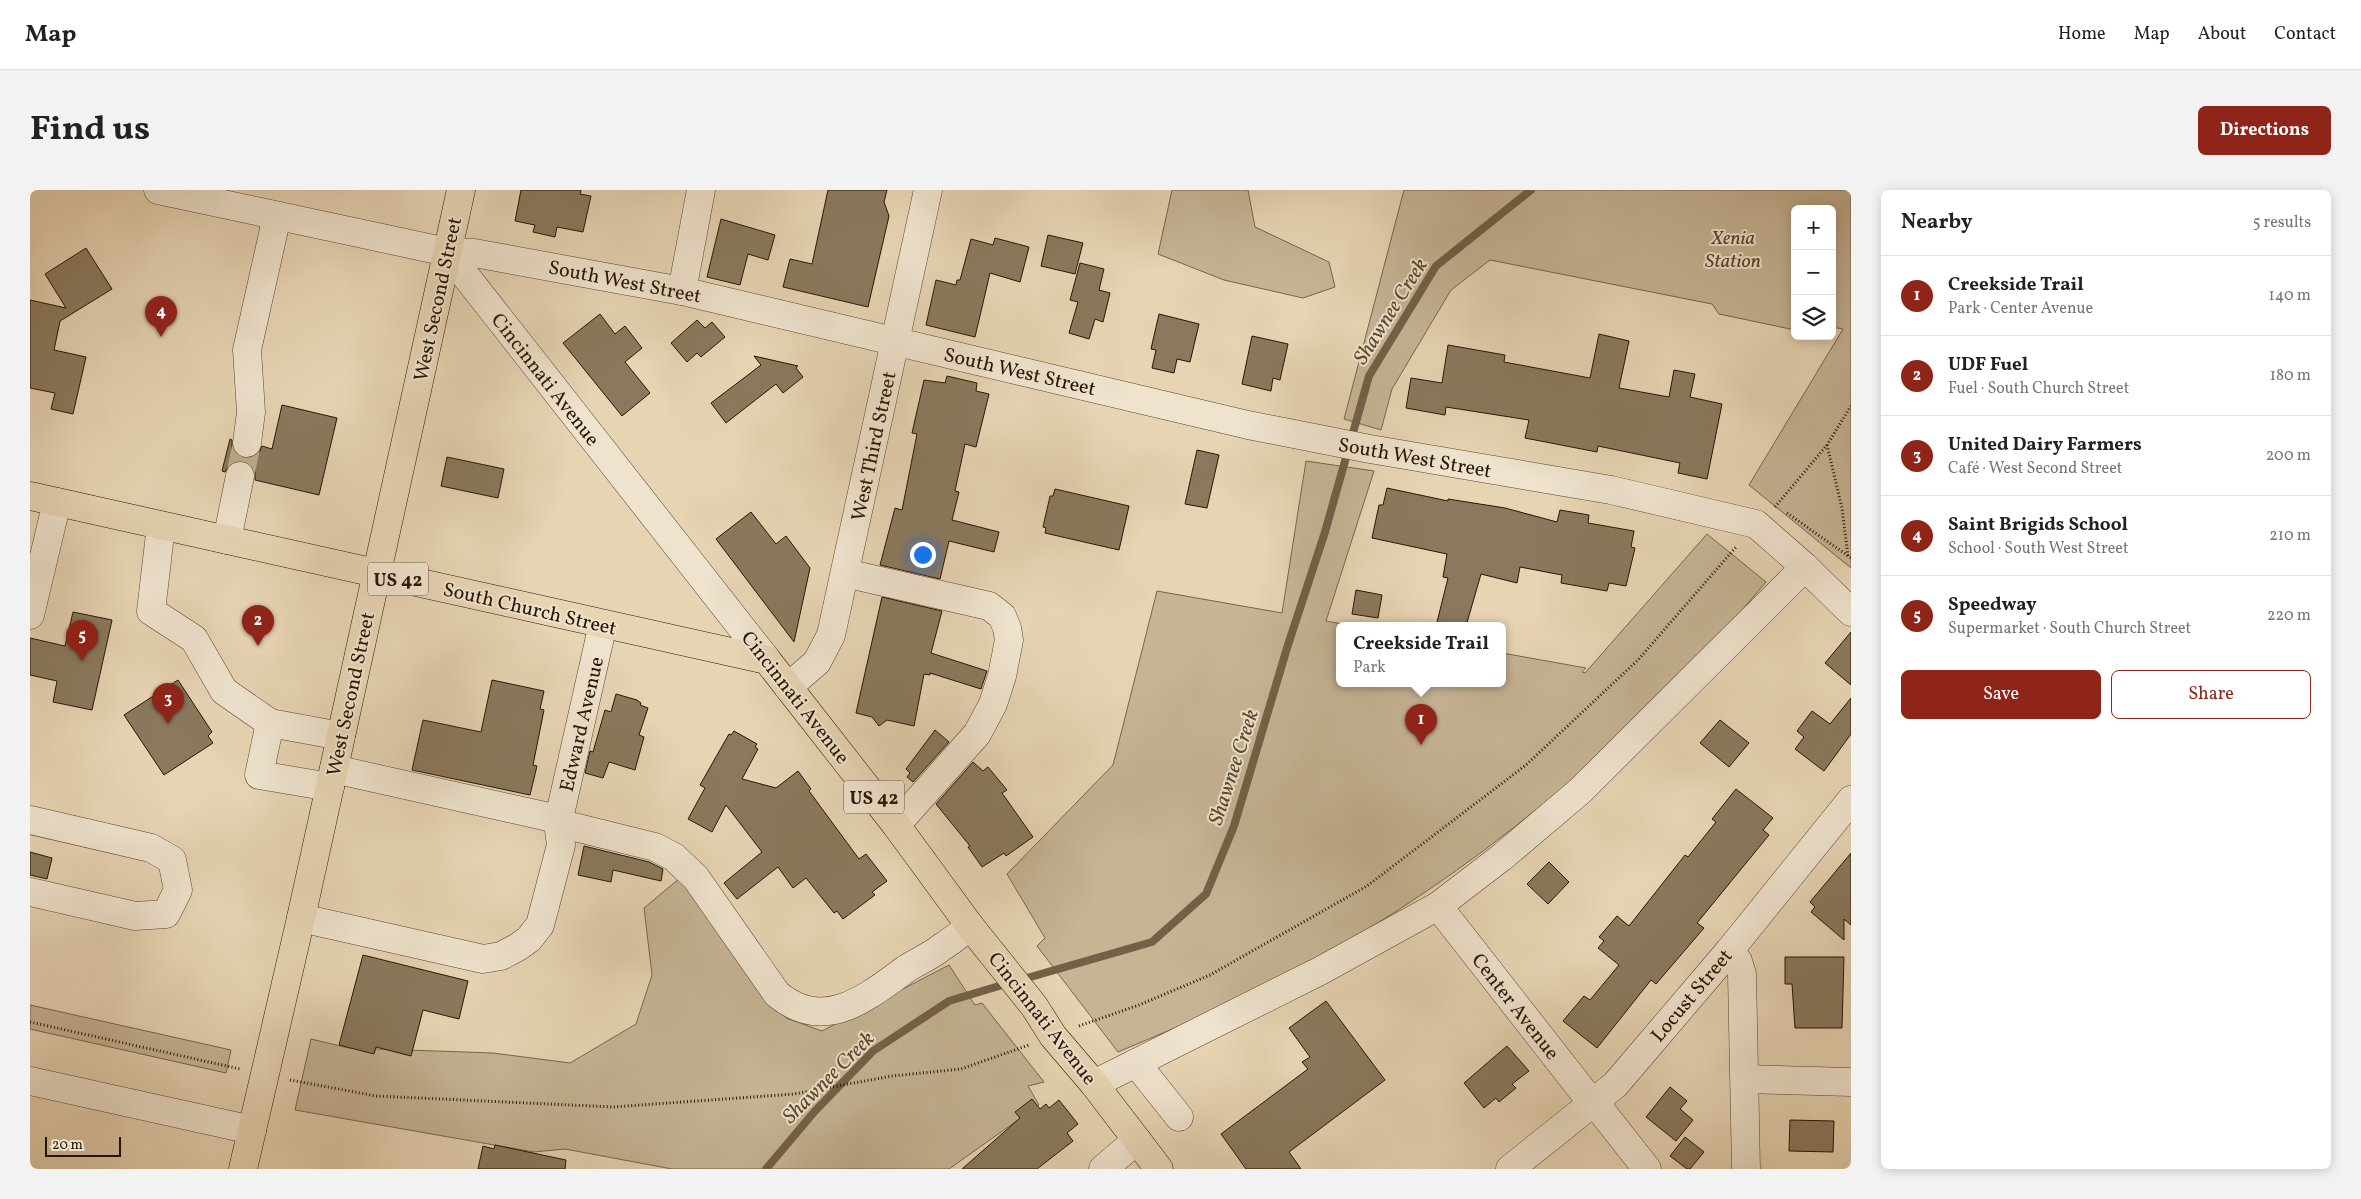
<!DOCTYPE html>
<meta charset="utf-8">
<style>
:root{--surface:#fff;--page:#f2f2f2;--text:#222;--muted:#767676;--line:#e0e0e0;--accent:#8f2418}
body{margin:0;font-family:Vollkorn,serif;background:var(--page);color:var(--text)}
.controls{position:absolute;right:15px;top:15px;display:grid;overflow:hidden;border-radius:8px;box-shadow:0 2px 12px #0003}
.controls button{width:45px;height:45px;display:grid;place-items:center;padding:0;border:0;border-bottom:1px solid var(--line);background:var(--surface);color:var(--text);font:25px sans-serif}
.scale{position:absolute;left:15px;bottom:12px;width:76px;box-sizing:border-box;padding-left:5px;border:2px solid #261601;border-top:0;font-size:14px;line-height:18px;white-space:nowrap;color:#261601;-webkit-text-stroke:4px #efe3ce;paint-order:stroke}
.you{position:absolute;left:892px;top:364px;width:18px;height:18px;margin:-12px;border:4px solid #fff;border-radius:50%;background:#1a73e8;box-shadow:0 0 0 8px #1a73e833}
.badge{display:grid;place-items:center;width:32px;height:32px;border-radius:50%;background:var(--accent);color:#fff;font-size:16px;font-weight:700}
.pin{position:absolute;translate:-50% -41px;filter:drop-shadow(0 1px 2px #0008)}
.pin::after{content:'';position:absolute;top:26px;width:18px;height:15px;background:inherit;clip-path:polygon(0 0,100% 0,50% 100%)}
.popup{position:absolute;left:1306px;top:432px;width:170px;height:65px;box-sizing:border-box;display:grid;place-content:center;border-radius:8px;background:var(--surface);filter:drop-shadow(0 1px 4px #0005);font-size:16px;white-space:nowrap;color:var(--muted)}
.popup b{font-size:19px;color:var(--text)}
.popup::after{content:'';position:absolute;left:50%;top:100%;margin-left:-10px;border:10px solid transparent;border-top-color:var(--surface)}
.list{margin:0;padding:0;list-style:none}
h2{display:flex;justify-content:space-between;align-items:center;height:65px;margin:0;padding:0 20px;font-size:21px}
h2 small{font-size:16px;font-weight:400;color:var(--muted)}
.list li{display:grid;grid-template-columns:32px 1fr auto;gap:15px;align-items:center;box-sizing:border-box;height:80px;padding:0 20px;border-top:1px solid var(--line)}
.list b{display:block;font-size:19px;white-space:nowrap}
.list p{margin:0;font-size:16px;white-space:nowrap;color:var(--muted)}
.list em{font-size:16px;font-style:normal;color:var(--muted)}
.actions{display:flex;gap:10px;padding:15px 20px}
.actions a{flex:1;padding:11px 0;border:1px solid var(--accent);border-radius:8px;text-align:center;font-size:18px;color:var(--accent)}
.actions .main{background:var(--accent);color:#fff}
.icon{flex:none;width:28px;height:28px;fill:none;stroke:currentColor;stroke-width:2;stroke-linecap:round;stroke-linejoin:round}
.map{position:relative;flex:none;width:1821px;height:979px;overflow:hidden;border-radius:8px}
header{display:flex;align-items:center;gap:30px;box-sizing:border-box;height:70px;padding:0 25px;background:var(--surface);border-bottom:1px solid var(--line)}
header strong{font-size:24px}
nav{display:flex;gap:28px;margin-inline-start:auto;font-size:18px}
.intro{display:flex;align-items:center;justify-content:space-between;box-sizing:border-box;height:120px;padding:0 30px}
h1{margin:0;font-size:35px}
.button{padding:12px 22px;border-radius:8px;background:var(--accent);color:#fff;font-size:18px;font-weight:700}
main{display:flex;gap:30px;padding:0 30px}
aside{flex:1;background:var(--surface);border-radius:8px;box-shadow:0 2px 12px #0003}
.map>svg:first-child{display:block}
.green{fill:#c6b495;stroke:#76654b}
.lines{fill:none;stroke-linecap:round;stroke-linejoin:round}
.stream{stroke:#726147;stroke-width:8}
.building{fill:#8a795e;stroke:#261601}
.minor-tunnel{stroke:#c0ae8f;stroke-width:28;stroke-dasharray:28 14;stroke-linecap:butt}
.minor-casing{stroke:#56462e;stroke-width:29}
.major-casing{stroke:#261601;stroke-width:29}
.highway-casing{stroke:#261601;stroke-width:29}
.path{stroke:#261601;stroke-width:3;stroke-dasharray:1 2.5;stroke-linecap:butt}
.minor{stroke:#efe3ce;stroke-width:28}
.major{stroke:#e7d4b3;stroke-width:28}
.highway{stroke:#e7d4b3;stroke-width:28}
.labels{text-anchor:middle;stroke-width:4;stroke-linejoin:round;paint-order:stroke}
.shield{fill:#efe3ce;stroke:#62543e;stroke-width:1}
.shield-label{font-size:19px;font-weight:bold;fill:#261601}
.park-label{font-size:20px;font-style:italic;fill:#56452d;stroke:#efe3ce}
.street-label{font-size:20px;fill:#261601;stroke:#efe3ce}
.water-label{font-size:21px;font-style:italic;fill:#594830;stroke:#efe3ce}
</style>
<header>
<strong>Map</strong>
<nav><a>Home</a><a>Map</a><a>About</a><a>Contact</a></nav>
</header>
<div class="intro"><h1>Find us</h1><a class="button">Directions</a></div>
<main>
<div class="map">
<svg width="1821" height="979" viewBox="0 0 1821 979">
<rect width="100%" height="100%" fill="#e7d4b3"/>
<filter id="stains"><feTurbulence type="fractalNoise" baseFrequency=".004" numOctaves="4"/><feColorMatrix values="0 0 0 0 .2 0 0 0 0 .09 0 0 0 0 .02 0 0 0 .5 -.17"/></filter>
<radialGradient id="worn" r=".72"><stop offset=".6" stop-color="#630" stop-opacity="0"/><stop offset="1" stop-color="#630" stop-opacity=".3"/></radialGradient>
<g class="green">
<polygon points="1142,0 1218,0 1225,37 1299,72 1305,97 1273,108 1194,90 1128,64"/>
<polygon points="1374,0 1821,0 1821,378 1719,295 1813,139 1802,137 1802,19 1765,19 1765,140 1689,124 1682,114 1460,70 1421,100 1362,199 1351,240 1314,229"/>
<path d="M1276,271L1344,281L1296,431L1323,436H1310V494H1472V463L1556,478L1552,482L1555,483L1677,344L1736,392C1615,537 1471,662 1308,757C1237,797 1163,831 1088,862L1007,756L1015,748L977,684L1083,575L1127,401L1252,423Z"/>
<polygon points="650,688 756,828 792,841 919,775 945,815 952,813 1014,892 998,896 1009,915 919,979 642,979 535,959 504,962 265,920 281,849 319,858 463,863 540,873 606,834 622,785 614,718"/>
<polygon points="0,815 201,860 196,883 0,839"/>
</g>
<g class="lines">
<g class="stream">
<polyline points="990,790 1122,752 1176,704 1204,636 1257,458 1295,342 1339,186 1406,76 1501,0"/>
<polyline points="736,979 785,921 843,861 919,811 979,793"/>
</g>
</g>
<g class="building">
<polygon points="491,0 551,0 550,4 561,6 553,42 527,37 525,47 503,42 505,35 485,31"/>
<polygon points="798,0 857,0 854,12 859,26 838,117 753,97 760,69 782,74"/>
<polygon points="691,29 745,45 738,70 718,64 710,95 677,87"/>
<polygon points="1018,45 1053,53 1045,84 1011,76"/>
<polygon points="965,48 999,57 990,92 960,83 945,147 896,135 906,90 926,95 927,90 930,90 941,49 963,55"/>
<polygon points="56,58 82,99 30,131 24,160 56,167 43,224 21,219 25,203 0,198 0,110 36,118 15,84"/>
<polygon points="1050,73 1074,79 1069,100 1080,103 1073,132 1065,129 1059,149 1039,143 1048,112 1040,110"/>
<polygon points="570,124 585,144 595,136 612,158 595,172 620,203 592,226 533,153"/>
<polygon points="1129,124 1169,134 1160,172 1147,169 1144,183 1122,178 1126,160 1121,159"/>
<polygon points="667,130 675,138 682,132 695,147 671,167 667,163 657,172 641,153"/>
<polygon points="1569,144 1599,151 1589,198 1639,207 1644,180 1665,184 1660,207 1692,214 1677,289 1648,283 1650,273 1568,256 1567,262 1495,248 1499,230 1416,217 1415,225 1376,218 1381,188 1412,193 1418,155 1475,165 1474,172 1560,188"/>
<polygon points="1222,146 1258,154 1250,190 1243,188 1241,201 1212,194"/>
<polygon points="724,166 768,176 766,178 773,187 753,203 746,194 696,233 681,213 731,175"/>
<polygon points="917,186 947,193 946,201 959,204 946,257 935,254 925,301 929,302 922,330 969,342 964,362 919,351 910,389 850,375 865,318 872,320 887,244 882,243 894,190 915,193"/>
<polygon points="252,215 307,228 289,305 225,290 225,281 221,275 214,271 205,271 199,275 195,282 192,281 200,249 202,250 202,259 207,265 215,268 223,267 229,263 232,256 242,259"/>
<polygon points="1167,260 1189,265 1177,318 1155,314"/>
<polygon points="417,267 474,279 468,308 411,296"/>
<polygon points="1357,298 1418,311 1418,309 1475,318 1527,332 1530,320 1559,325 1558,333 1604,341 1601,357 1605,358 1596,396 1579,393 1577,401 1531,393 1532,385 1490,377 1487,393 1451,384 1436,436 1406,436 1418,388 1413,387 1417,364 1342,348 1349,315 1353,315"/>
<polygon points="1025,299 1099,316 1089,360 1015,343 1016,338 1013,337 1020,306 1023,306"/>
<polygon points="721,322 746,354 756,346 780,378 764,452 686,349"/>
<polygon points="1326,400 1352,405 1348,428 1322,424"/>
<polygon points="852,407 912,421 901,463 957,481 951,499 900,483 900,485 894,484 884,536 857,530 849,536 842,527 826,523"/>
<polygon points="43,422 82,430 62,520 23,512 27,491 0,485 0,448 35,456"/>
<polygon points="1821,442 1821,495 1795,473"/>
<polygon points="148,490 182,542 178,546 183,553 134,585 94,525"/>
<polygon points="462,490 514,501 510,519 514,520 503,575 507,576 500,605 382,580 393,530 451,542"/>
<polygon points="586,504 607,510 611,513 610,515 618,518 609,545 614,547 605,580 579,572 573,588 555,583 560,561 563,562 575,520 581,522"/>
<polygon points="1821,508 1821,544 1794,581 1765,559 1774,547 1767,541 1782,521 1800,534"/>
<polygon points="1690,530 1719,553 1699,577 1670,553"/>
<polygon points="905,540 919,552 883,592 877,587 880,583 876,579"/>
<polygon points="704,541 727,554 725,557 728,559 712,589 746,598 768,581 781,599 779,601 829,669 836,664 857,691 842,702 845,705 813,729 807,721 804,723 776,688 763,698 748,677 707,709 694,693 732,662 696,615 682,642 658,629 675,598 670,595 699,544 701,545"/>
<polygon points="943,572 953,581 958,577 977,600 972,603 1003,647 976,666 974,663 952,677 938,657 940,656 906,614"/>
<polygon points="1706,599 1743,628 1733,640 1739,645 1667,733 1674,738 1626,794 1621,790 1567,858 1533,831 1554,806 1560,810 1589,775 1568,758 1574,751 1569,747 1587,726 1599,736 1655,665 1658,667 1686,632 1682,629"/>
<polygon points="554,656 619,672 633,679 631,691 583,680 581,692 548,685"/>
<polygon points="0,662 22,668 17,689 0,685"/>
<polygon points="1821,663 1821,735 1814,729 1814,750 1781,722 1785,717 1780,712"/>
<polygon points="1519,672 1539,692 1518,714 1497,694"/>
<polygon points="333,765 438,791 429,829 393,820 381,866 346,857 344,864 309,855"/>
<polygon points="1755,767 1814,767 1812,838 1765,838 1762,794 1755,794"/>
<polygon points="1296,811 1355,890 1259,962 1271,979 1216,979 1191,944 1278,879 1272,872 1280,867 1259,838"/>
<polygon points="1477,856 1499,881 1482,894 1486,898 1469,912 1466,908 1454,918 1434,893"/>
<polygon points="1640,897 1657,911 1650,919 1663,930 1646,951 1616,927"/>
<polygon points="1002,909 1010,919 1016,914 1019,918 1029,910 1048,934 1037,943 1043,951 1007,979 932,979 990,928 985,922"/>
<polygon points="1760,930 1804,931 1803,962 1759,961"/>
<polygon points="1655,947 1674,962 1660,979 1657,979 1640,966"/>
<polygon points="465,955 536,970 535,979 448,979 453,956 464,959"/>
</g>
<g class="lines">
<polyline class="minor-tunnel" points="210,286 217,253"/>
<defs>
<g id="minor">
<polyline points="128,0 417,62 444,63 652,101 1218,235 1340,259 1581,300 1726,334 1775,377 1821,422"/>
<polyline points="417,62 737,470"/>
<polyline points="652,101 671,0"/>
<polyline points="217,253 221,222 217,160 247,26"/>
<polyline points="131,336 121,421 164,449 194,501 240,533"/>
<polyline points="197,350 210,286"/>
<polyline points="815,383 959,416 972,426 977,438 979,450 972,486 963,514 947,544 866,635"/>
<polyline points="0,425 27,312"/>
<polyline points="758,497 787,472 801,445 898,0"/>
<path d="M304,579L523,628L528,633L625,657L644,667L666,688L747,804C794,843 835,809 876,779C888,771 901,766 912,757C922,751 931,743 940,736"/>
<polyline points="300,597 229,585 240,533 311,546"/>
<polyline points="0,630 121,658 142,670 148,700 136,724 105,726 0,702"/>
<polyline points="1408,716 1559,909 1565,913 1617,979"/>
<polyline points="271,728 453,769 471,766 488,757 499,749 510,735 531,655 528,633 573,434"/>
<polyline points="1700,760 1708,771 1712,784 1716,979"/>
<polyline points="1106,873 1149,927"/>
<polyline points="1715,889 1821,892"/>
<polyline points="0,891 222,940"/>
<polyline points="1064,894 1290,781 1408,716 1472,667 1550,601 1775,377"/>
<polyline points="1073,979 1107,950"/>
<polyline points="1480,979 1585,895 1700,760 1821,610"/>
</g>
<polyline id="major" points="213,979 271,728 431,0"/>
<polyline id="highway" points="0,306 737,470 866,635 940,736 1004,816 1023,846 1064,894 1129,979"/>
</defs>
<use href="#minor" class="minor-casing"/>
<use href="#major" class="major-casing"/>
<use href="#highway" class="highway-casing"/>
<g class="path">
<polyline points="1797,255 1812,318 1818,366"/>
<polyline points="1745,317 1797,255 1821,216"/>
<polyline points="1757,323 1821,368"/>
<polyline points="0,832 210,879"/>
<polyline points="1049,836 1109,815 1180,785 1337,696 1496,575 1608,470 1706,357"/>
<polyline points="260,890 346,906 583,917 764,904 862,886 931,879 999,855"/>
</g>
<use href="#minor" class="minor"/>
<use href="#major" class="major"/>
<use href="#highway" class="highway"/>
</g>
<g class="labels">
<g class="shield">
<rect x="338" y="372.5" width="60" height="33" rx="4"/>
<rect x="814" y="590.5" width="60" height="33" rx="4"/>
</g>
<g class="shield-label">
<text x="368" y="396">US 42</text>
<text x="844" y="614">US 42</text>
</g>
<g class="park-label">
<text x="1703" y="54">Xenia<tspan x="1703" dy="23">Station</tspan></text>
</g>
<g class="street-label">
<text transform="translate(595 91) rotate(11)" y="7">South West Street</text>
<text transform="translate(407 109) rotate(-78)" y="7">West Second Street</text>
<text transform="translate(990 181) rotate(13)" y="7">South West Street</text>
<text transform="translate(516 189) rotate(52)" y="7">Cincinnati Avenue</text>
<text transform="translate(843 256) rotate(-78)" y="7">West Third Street</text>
<text transform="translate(1385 267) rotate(10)" y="7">South West Street</text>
<text transform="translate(500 418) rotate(13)" y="7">South Church Street</text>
<text transform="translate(320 504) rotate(-78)" y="7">West Second Street</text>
<text transform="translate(766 507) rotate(52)" y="7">Cincinnati Avenue</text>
<text transform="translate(551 534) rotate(-77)" y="7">Edward Avenue</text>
<text transform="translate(1661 805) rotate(-50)" y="7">Locust Street</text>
<text transform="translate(1486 816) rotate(52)" y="7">Center Avenue</text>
<text transform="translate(1013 828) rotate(52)" y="7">Cincinnati Avenue</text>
</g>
<g class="water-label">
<text transform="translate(1360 121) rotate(-58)" y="7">Shawnee Creek</text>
<text transform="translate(1203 577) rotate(-72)" y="7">Shawnee Creek</text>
<text transform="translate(798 887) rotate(-45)" y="7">Shawnee Creek</text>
</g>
</g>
<rect width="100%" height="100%" filter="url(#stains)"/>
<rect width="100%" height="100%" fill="url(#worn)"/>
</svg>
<div class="controls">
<button>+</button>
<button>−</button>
<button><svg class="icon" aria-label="layers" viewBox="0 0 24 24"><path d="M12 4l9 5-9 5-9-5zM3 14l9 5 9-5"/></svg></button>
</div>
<div class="scale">20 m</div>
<div class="you"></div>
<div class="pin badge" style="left:1391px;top:555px">1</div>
<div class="popup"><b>Creekside Trail</b>Park</div>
<div class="pin badge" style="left:228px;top:456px">2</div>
<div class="pin badge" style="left:138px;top:534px">3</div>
<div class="pin badge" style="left:131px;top:147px">4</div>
<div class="pin badge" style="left:52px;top:471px">5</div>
</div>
<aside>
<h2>Nearby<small>5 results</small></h2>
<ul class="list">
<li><span class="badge">1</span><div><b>Creekside Trail</b><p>Park · Center Avenue</p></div><em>140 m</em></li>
<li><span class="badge">2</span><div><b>UDF Fuel</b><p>Fuel · South Church Street</p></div><em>180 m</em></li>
<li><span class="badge">3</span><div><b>United Dairy Farmers</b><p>Café · West Second Street</p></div><em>200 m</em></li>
<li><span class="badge">4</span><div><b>Saint Brigids School</b><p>School · South West Street</p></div><em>210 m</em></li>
<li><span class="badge">5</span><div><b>Speedway</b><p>Supermarket · South Church Street</p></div><em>220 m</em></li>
</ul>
<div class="actions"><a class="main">Save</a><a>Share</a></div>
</aside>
</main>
